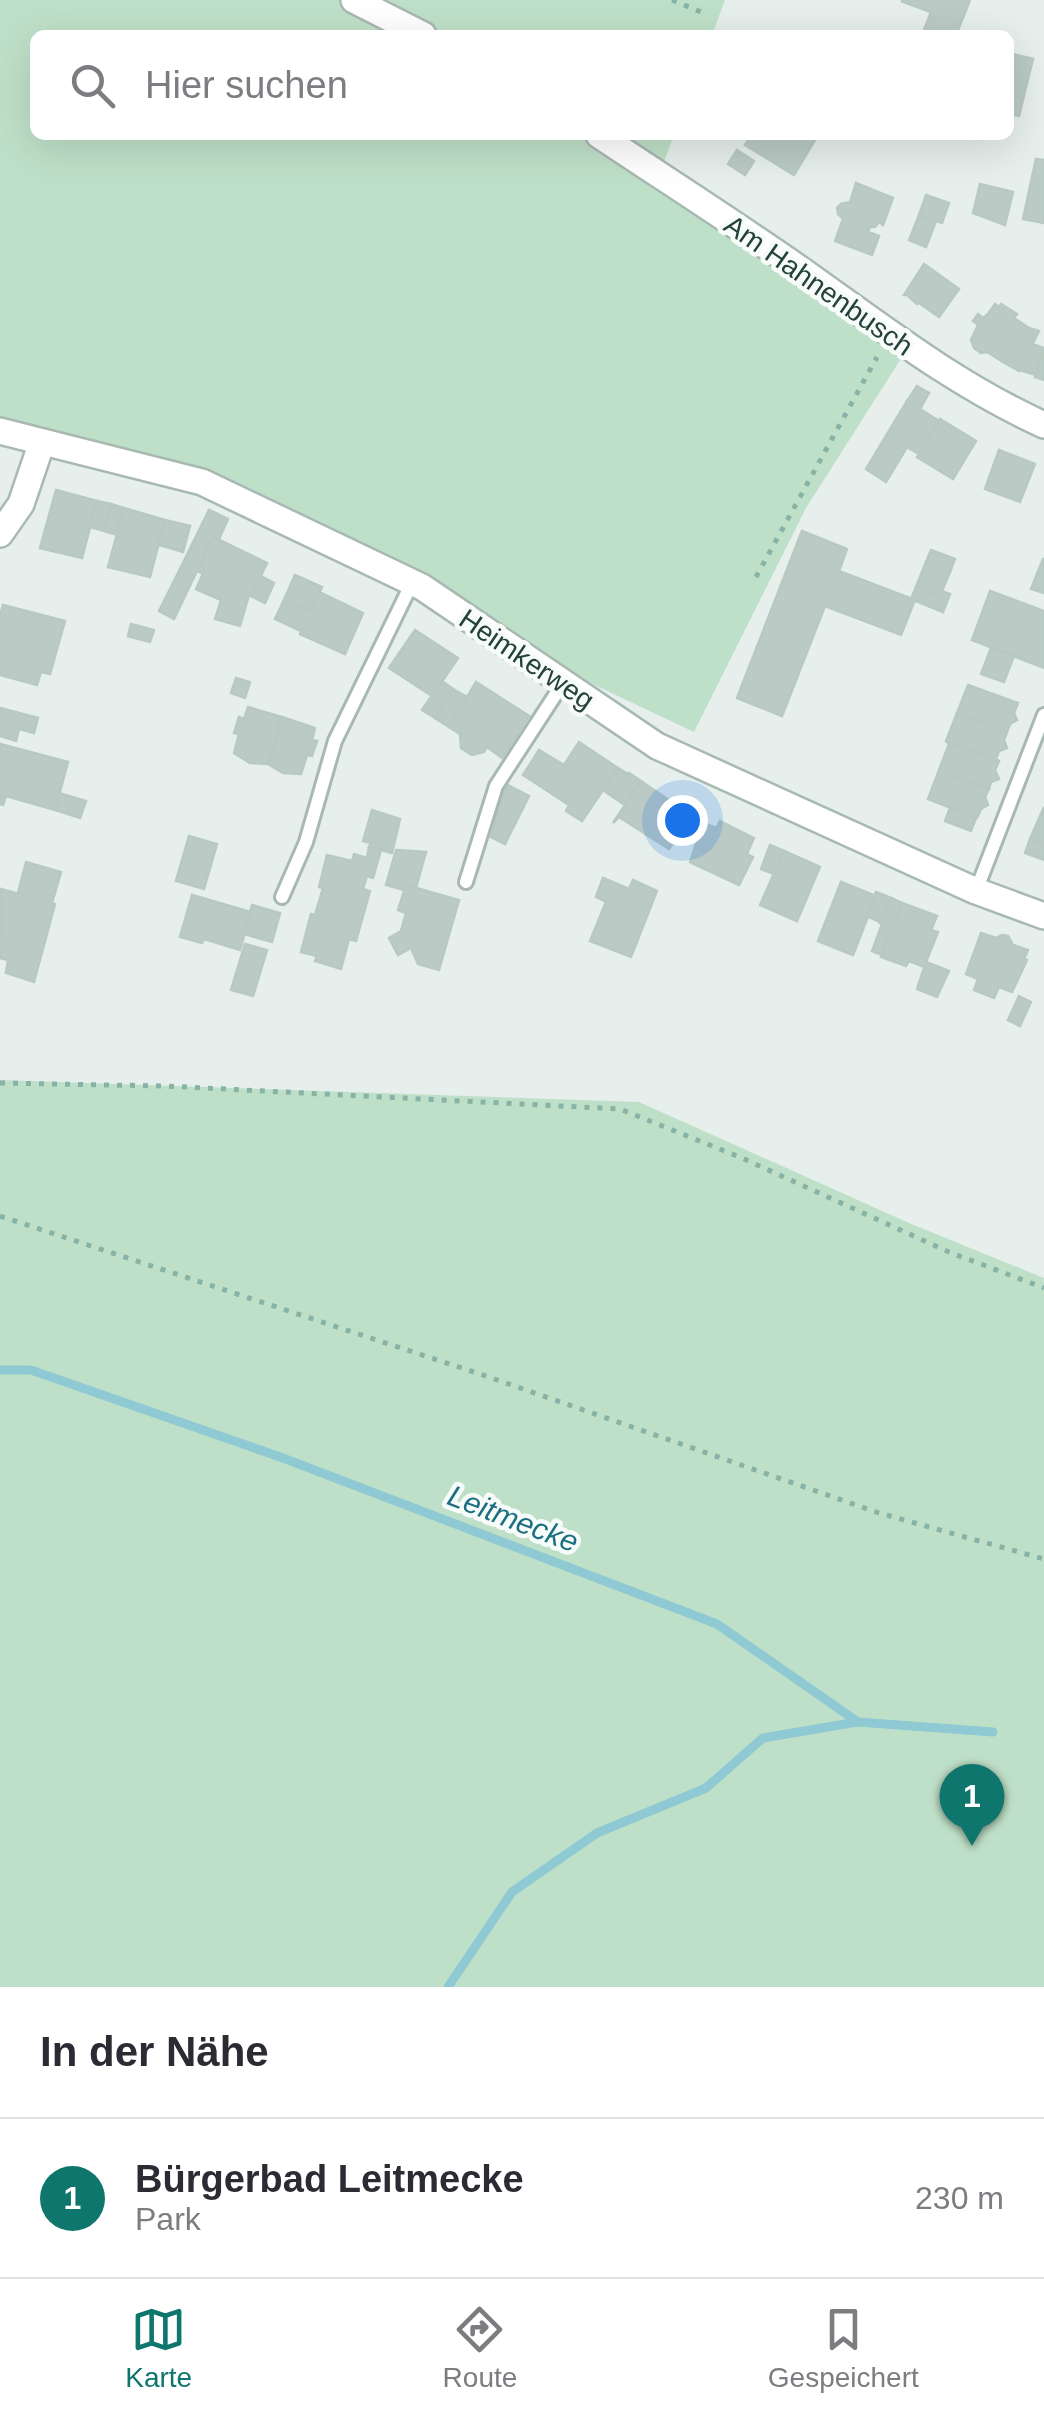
<!DOCTYPE html>
<html lang="de">
<meta charset="utf-8">
<style>
:root{--surface:#fff;--page:#f2f2f3;--text:#2b2b33;--muted:#7c7c81;--line:#e1e1e2;--accent:#0f766e}
body{margin:0;font-family:Helvetica,sans-serif;background:var(--page);color:var(--text)}
.you{position:absolute;left:682px;top:820px;width:35px;height:35px;margin:-25px;border:8px solid #fff;border-radius:50%;background:#1a73e8;box-shadow:0 0 0 15px #1a73e833}
.badge{display:grid;place-items:center;width:65px;height:65px;border-radius:50%;background:var(--accent);color:#fff;font-size:32px;font-weight:700}
.pin{position:absolute;translate:-50% -82px;filter:drop-shadow(0 2px 5px #0008)}
.pin::after{content:'';position:absolute;top:52px;width:35px;height:30px;background:inherit;clip-path:polygon(0 0,100% 0,50% 100%)}
.list{margin:0;padding:0;list-style:none}
h2{display:flex;justify-content:space-between;align-items:center;height:130px;margin:0;padding:0 40px;font-size:42px}
h2 small{font-size:32px;font-weight:400;color:var(--muted)}
.list li{display:grid;grid-template-columns:65px 1fr auto;gap:30px;align-items:center;box-sizing:border-box;height:160px;padding:0 40px;border-top:2px solid var(--line)}
.list b{display:block;font-size:38px;white-space:nowrap}
.list p{margin:0;font-size:32px;white-space:nowrap;color:var(--muted)}
.list em{font-size:32px;font-style:normal;color:var(--muted)}
.icon{flex:none;width:55px;height:55px;fill:none;stroke:currentColor;stroke-width:2;stroke-linecap:round;stroke-linejoin:round}
.map{position:relative;flex:none;width:1044px;height:1987px;overflow:hidden}
.search{position:absolute;background:var(--surface);box-shadow:0 10px 40px #0002;left:30px;right:30px;top:30px;height:110px;display:flex;align-items:center;gap:25px;box-sizing:border-box;padding:0 35px;border-radius:15px;color:var(--muted);font-size:38px}
.sheet{height:290px;background:var(--surface)}
nav{display:flex;justify-content:space-around;align-items:center;box-sizing:border-box;height:140px;border-top:2px solid var(--line);background:var(--surface);font-size:28px;color:var(--muted)}
nav a{display:grid;justify-items:center;gap:5px}
nav .on{color:var(--accent)}
.map>svg:first-child{display:block}
.green{fill:#bfe0c8}
.lines{fill:none;stroke-linecap:round;stroke-linejoin:round}
.stream{stroke:#8ec9d4;stroke-width:9}
.building{fill:#bbcac4;stroke:#b8c9c2;stroke-width:2.5}
.service-casing{stroke:#a8b8b2;stroke-width:18}
.minor-casing{stroke:#a8b8b2;stroke-width:30}
.path{stroke:#86b3a5;stroke-width:5;stroke-dasharray:5 8;stroke-linecap:butt}
.service{stroke:#fff;stroke-width:12}
.minor{stroke:#fff;stroke-width:25}
.labels{text-anchor:middle;stroke-width:9;stroke-linejoin:round;paint-order:stroke}
.street-label{font-size:28px;fill:#24423a;stroke:#f7fbf9}
.water-label{font-size:30px;font-style:italic;fill:#1c6f80;stroke:#f7fbf9}
</style>
<div class="map">
<svg width="1044" height="1987" viewBox="0 0 1044 1987">
<rect width="100%" height="100%" fill="#e6efeb"/>
<g class="green">
<polygon points="0,0 725,0 712,35 35,35 35,135 674,135 660,173 909,346 806,508 694,732 493,637 202,482 0,431"/>
<polygon points="0,1080 639,1102 909,1223 1044,1278 1044,1987 0,1987"/>
</g>
<g class="lines">
<g class="stream">
<polyline points="0,1370 31,1370 283,1458 717,1624 858,1722 993,1732"/>
<polyline points="448,1987 512,1892 597,1833 706,1788 763,1738 857,1722"/>
</g>
</g>
<g class="building">
<polygon points="970,0 956,35 922,35 931,12 901,1"/>
<polygon points="1009,53 1033,59 1019,116 1009,114"/>
<polygon points="751,135 818,135 794,175 745,145"/>
<polygon points="737,150 754,161 745,175 728,164"/>
<polygon points="1036,159 1044,160 1044,223 1023,219"/>
<polygon points="856,183 893,198 883,225 879,222 875,227 870,227 868,232 879,236 872,255 835,241 843,219 838,214 837,208 841,204 850,202"/>
<polygon points="980,184 1013,192 1005,225 973,213"/>
<polygon points="926,195 949,203 942,223 919,215"/>
<polygon points="919,215 936,221 926,247 909,240"/>
<polygon points="924,264 959,289 939,317 919,303 917,304 907,295 904,295"/>
<polygon points="995,304 999,307 1001,304 1017,314 1014,318 1029,328 1005,363 987,352 981,353 974,348 971,340 978,325 973,321 978,314 983,318 988,314"/>
<polygon points="1029,328 1039,331 1019,371 1005,363"/>
<polygon points="1032,344 1044,348 1036,375 1019,370"/>
<polygon points="1044,350 1044,380 1035,377"/>
<polygon points="917,386 929,393 920,409 907,401"/>
<polygon points="907,401 939,421 919,454 907,447 886,482 866,469"/>
<polygon points="940,419 976,441 953,479 917,457"/>
<polygon points="999,450 1035,464 1020,502 985,489"/>
<polygon points="56,490 97,501 82,558 40,548"/>
<polygon points="97,501 111,504 104,531 90,527"/>
<polygon points="111,504 124,508 117,535 104,531"/>
<polygon points="124,508 165,520 150,577 108,567"/>
<polygon points="209,510 228,519 218,541 213,537 194,577 180,569"/>
<polygon points="165,520 190,526 183,552 159,545"/>
<polygon points="802,531 847,549 839,571 915,600 901,635 825,606 782,716 737,698"/>
<polygon points="213,537 267,563 251,596 249,595 240,626 215,619 221,600 196,589 203,574 197,571"/>
<polygon points="931,550 955,559 950,572 926,562"/>
<polygon points="1043,559 1044,559 1044,593 1031,589"/>
<polygon points="926,562 950,572 940,596 916,587"/>
<polygon points="180,569 194,577 174,619 159,611"/>
<polygon points="295,575 322,587 310,612 284,600"/>
<polygon points="261,576 274,583 265,603 251,596"/>
<polygon points="916,587 940,596 942,591 950,594 943,612 911,599"/>
<polygon points="990,591 1044,611 1044,668 972,640"/>
<polygon points="319,592 363,613 345,654 300,634 301,631 275,619 284,600 310,612"/>
<polygon points="3,605 65,621 50,674 41,672 37,685 0,675 0,615"/>
<polygon points="131,624 154,630 150,642 128,636"/>
<polygon points="415,630 458,658 432,696 389,668"/>
<polygon points="991,648 1014,656 1004,682 981,674"/>
<polygon points="236,678 250,682 245,698 231,693"/>
<polygon points="442,681 453,689 435,718 422,710"/>
<polygon points="476,682 529,716 502,758 487,747 484,752 472,755 461,748 460,734 449,727"/>
<polygon points="968,685 1018,703 1014,713 1017,720 1010,724 1007,732 957,713"/>
<polygon points="453,689 467,697 449,727 435,718"/>
<polygon points="248,707 282,717 268,764 250,763 234,753 239,734 234,733 239,717 244,719"/>
<polygon points="0,708 38,718 34,733 19,729 16,741 0,736"/>
<polygon points="957,713 1007,732 1004,740 1007,748 999,751 996,759 999,761 946,741"/>
<polygon points="282,717 315,728 312,740 317,741 312,756 307,755 301,774 283,773 268,764"/>
<polygon points="946,741 999,761 995,770 999,779 991,782 989,789 939,770 949,744"/>
<polygon points="579,742 618,768 582,821 566,811 569,805 523,775 539,750 564,765"/>
<polygon points="0,744 68,762 55,810 6,796 3,805 0,804"/>
<polygon points="618,768 628,774 613,797 603,790"/>
<polygon points="939,770 989,789 985,797 988,805 981,809 977,818 928,799"/>
<polygon points="629,773 641,781 625,805 613,797"/>
<polygon points="641,781 679,807 689,809 692,815 669,849 619,817 613,823"/>
<polygon points="506,784 529,796 505,844 491,837"/>
<polygon points="59,793 86,801 80,818 55,810"/>
<polygon points="1044,807 1044,845 1030,839"/>
<polygon points="950,808 976,818 971,831 945,821"/>
<polygon points="372,810 400,819 392,853 369,847 371,843 363,841"/>
<polygon points="720,821 754,838 747,854 753,857 739,885 690,862 695,847 705,852"/>
<polygon points="705,824 717,828 705,852 695,847"/>
<polygon points="189,836 217,844 204,889 176,881"/>
<polygon points="1030,839 1044,845 1044,860 1025,853"/>
<polygon points="770,845 784,851 774,874 761,869"/>
<polygon points="369,847 381,850 373,878 367,876 363,889 370,891 356,941 349,939 341,969 315,961 317,956 301,952 311,914 315,915 323,888 319,887 327,855 352,861 354,854 367,858"/>
<polygon points="396,850 426,852 416,888 406,885 404,890 386,885"/>
<polygon points="784,851 820,867 797,921 760,905"/>
<polygon points="26,862 61,872 52,903 18,893"/>
<polygon points="603,878 629,889 633,880 657,891 631,957 590,941 606,902 596,897"/>
<polygon points="841,882 876,896 853,955 818,941"/>
<polygon points="406,885 459,900 439,970 418,964 411,948 398,955 389,938 401,931 406,913 398,910"/>
<polygon points="1,889 55,904 34,982 6,973 8,960 0,958"/>
<polygon points="876,892 891,898 880,922 867,916"/>
<polygon points="192,895 251,912 240,950 204,939 202,943 180,937"/>
<polygon points="891,898 902,903 892,928 880,923"/>
<polygon points="902,903 937,916 931,930 938,932 924,967 909,961 906,966 881,957"/>
<polygon points="252,905 280,913 272,942 244,934"/>
<polygon points="882,924 892,928 882,955 872,951"/>
<polygon points="981,933 996,938 1002,935 1008,936 1013,945 1028,950 1024,959 1027,960 1012,992 999,987 994,998 974,990 978,979 966,974"/>
<polygon points="245,944 267,950 253,996 231,990"/>
<polygon points="926,962 949,971 937,997 917,989"/>
<polygon points="1019,996 1031,1002 1020,1026 1008,1020"/>
</g>
<g class="lines">
<defs>
<g id="service">
<polyline points="466,882 496,786 563,683"/>
<polyline points="976,891 1044,715"/>
<polyline points="282,897 306,842 335,741 412,583"/>
</g>
<g id="minor">
<polyline points="354,0 423,35"/>
<path d="M599,135C668,181 737,225 804,272C883,328 956,385 1044,425"/>
<polyline points="0,431 202,482 422,587 657,746 976,891 1044,916"/>
<polyline points="0,534 21,504 42,442"/>
</g>
</defs>
<use href="#service" class="service-casing"/>
<use href="#minor" class="minor-casing"/>
<g class="path">
<polyline points="672,0 706,14"/>
<polyline points="756,577 877,357"/>
<polyline points="0,1083 165,1086 620,1109 742,1158 949,1252 1044,1288"/>
<polyline points="0,1216 483,1375 879,1513 1044,1559"/>
</g>
<use href="#service" class="service"/>
<use href="#minor" class="minor"/>
</g>
<g class="labels">
<g class="street-label">
<text transform="translate(819 285) rotate(35)" y="10">Am Hahnenbusch</text>
<text transform="translate(527 659) rotate(34)" y="10">Heimkerweg</text>
</g>
<g class="water-label">
<text transform="translate(513 1519) rotate(21)" y="10">Leitmecke</text>
</g>
</g>
</svg>
<div class="you"></div>
<div class="pin badge" style="left:972px;top:1846px">1</div>
<div class="search"><svg class="icon" aria-label="search" viewBox="0 0 24 24"><circle cx="10" cy="10" r="6"/><path d="M15 15l6 6"/></svg>Hier suchen</div>
</div>
<section class="sheet">
<h2>In der Nähe<small></small></h2>
<ul class="list">
<li><span class="badge">1</span><div><b>Bürgerbad Leitmecke</b><p>Park</p></div><em>230 m</em></li>
</ul>
</section>
<nav>
<a class="on"><svg class="icon" aria-label="map" viewBox="0 0 24 24"><path d="M3 6l6-2 6 2 6-2v14l-6 2-6-2-6 2zM9 4v14M15 6v14"/></svg>Karte</a>
<a><svg class="icon" aria-label="directions" viewBox="0 0 24 24"><path d="M12 3l9 9-9 9-9-9zM9 14v-3h6M13 9l2 2-2 2"/></svg>Route</a>
<a><svg class="icon" aria-label="saved" viewBox="0 0 24 24"><path d="M7 4h10v16l-5-4-5 4z"/></svg>Gespeichert</a>
</nav>
